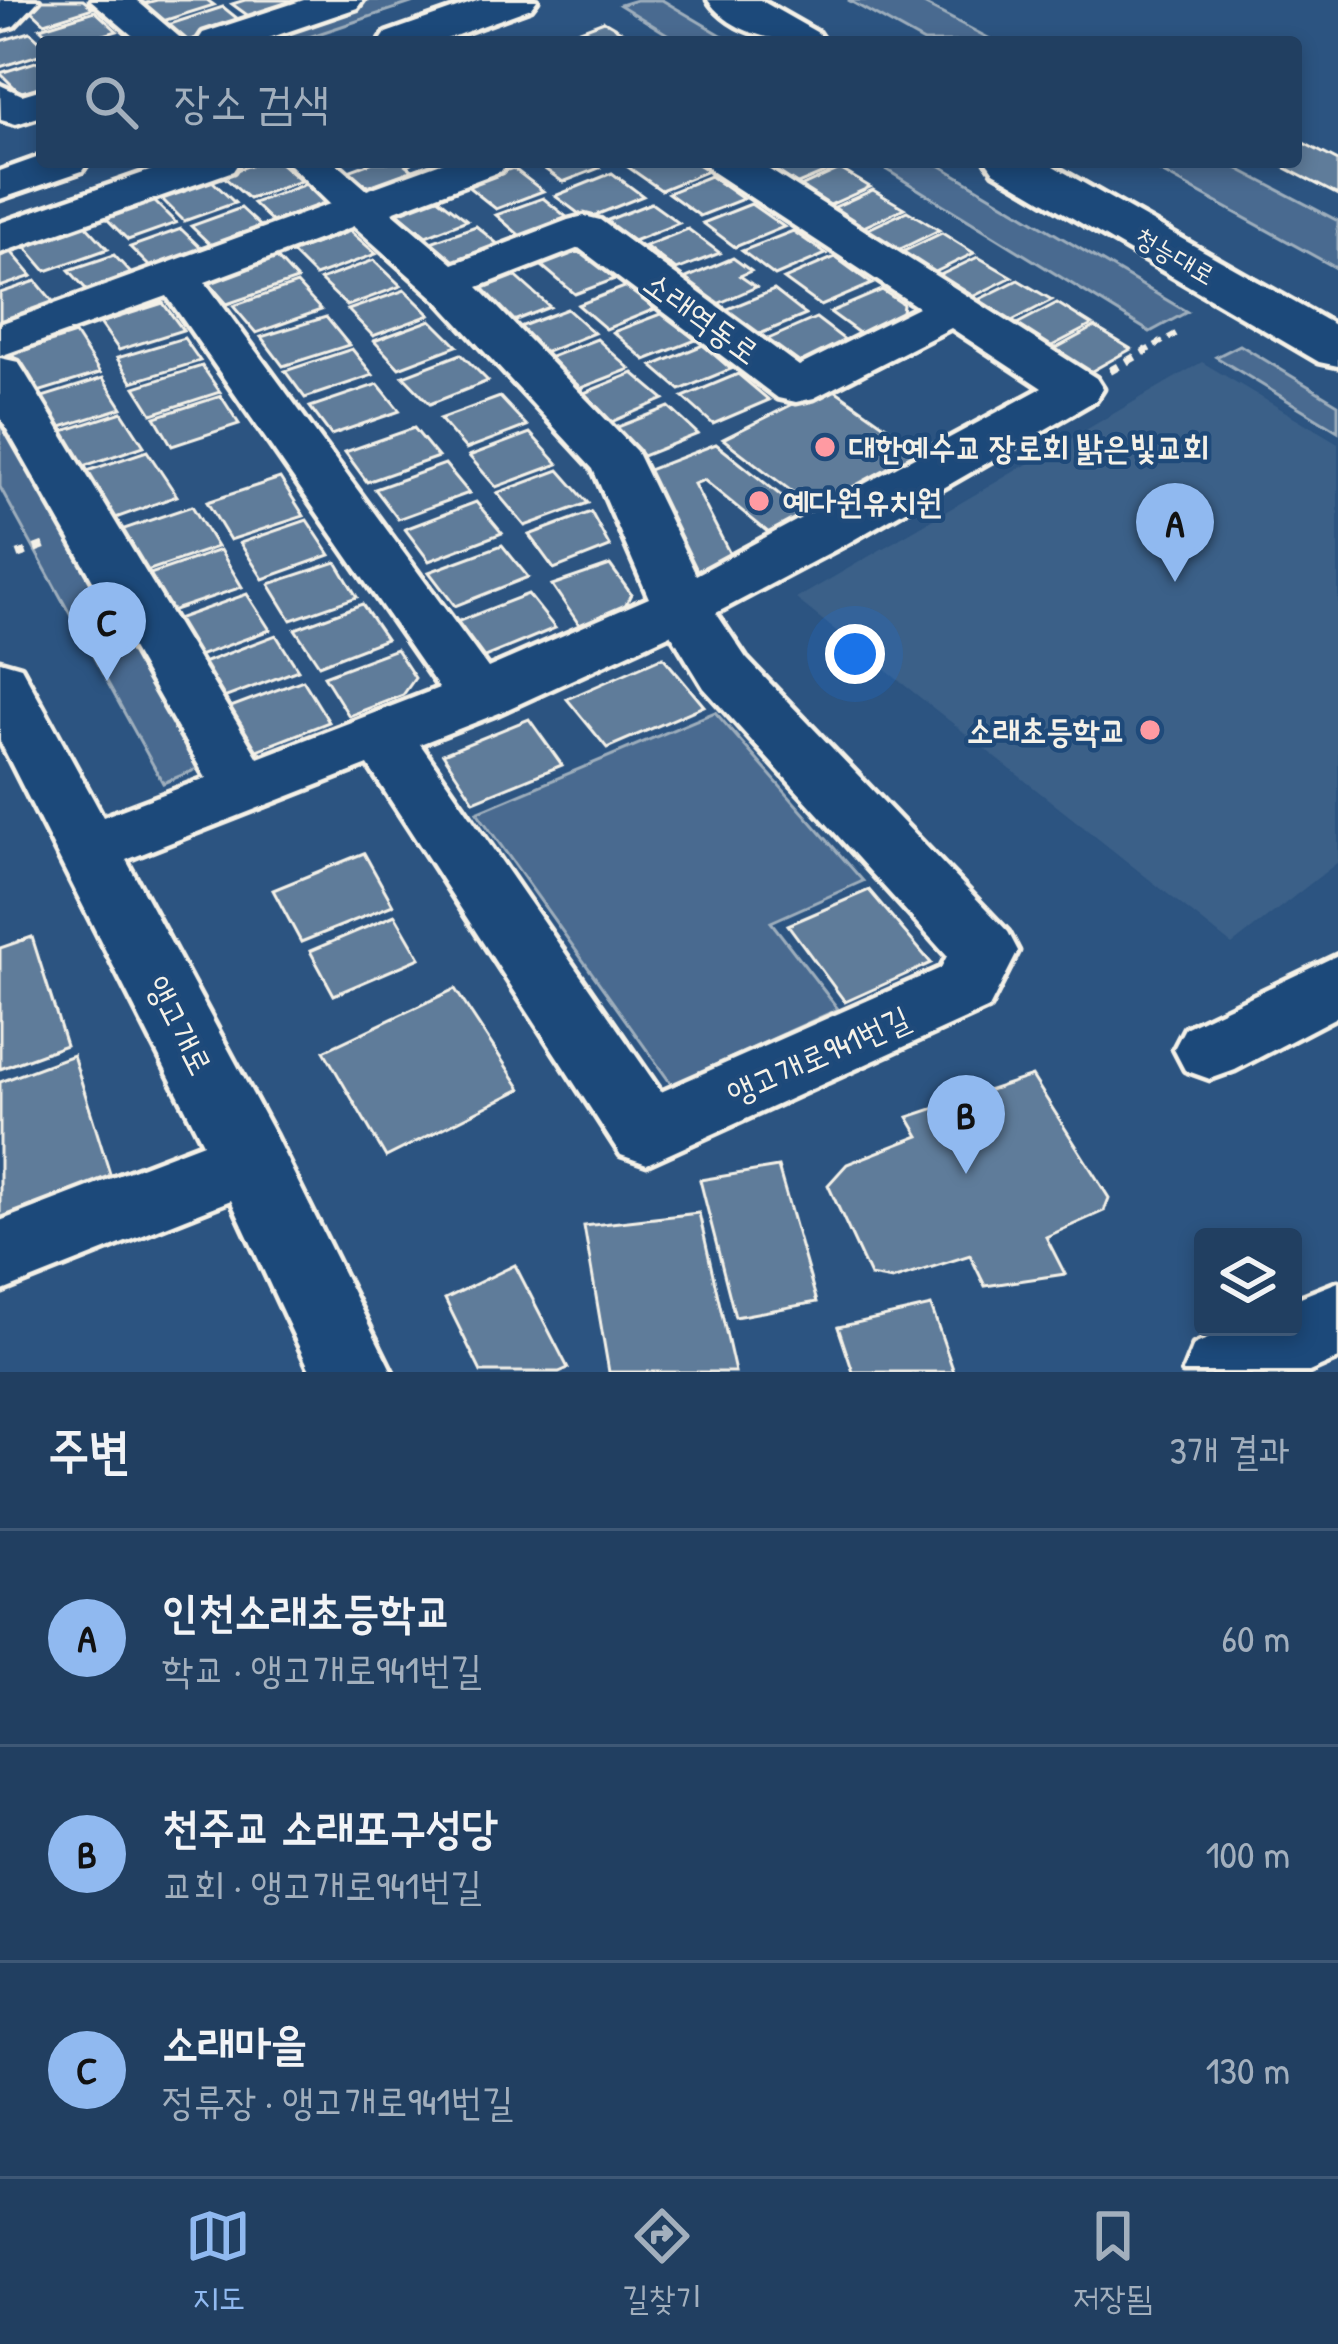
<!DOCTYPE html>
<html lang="ko">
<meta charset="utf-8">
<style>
:root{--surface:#213f61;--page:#2d4a6a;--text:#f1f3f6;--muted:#a2afbd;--line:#3e5876;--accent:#90b9f0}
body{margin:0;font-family:"Patrick Hand","Poor Story",sans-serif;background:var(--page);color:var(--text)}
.controls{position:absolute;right:36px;bottom:36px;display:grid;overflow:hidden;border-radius:12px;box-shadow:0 6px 18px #0003}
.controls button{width:108px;height:108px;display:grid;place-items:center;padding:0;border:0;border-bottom:3px solid var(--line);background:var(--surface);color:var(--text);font:60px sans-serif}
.you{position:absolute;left:855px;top:654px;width:42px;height:42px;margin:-30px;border:9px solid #fff;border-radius:50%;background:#1a73e8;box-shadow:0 0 0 18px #1a73e833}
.badge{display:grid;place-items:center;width:78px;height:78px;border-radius:50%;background:var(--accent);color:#111;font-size:39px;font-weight:700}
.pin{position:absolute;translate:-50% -99px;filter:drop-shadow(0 3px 6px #0008)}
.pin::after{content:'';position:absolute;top:63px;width:42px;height:36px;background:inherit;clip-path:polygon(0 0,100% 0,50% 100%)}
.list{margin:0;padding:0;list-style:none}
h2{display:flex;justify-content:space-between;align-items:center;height:156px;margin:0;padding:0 48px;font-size:51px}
h2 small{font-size:39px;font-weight:400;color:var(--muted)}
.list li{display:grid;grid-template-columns:78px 1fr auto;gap:36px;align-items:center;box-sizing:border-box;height:216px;padding:0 48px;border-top:3px solid var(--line)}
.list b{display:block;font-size:45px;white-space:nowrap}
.list p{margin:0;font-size:39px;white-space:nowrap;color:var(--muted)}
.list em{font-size:39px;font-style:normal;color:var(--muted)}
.icon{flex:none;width:66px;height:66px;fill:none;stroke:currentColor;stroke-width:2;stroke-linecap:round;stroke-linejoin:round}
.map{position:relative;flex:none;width:1338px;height:1372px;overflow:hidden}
.search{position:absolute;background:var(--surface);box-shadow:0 6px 18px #0003;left:36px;right:36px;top:36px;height:132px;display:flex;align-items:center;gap:30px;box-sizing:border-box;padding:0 42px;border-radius:12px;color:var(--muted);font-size:45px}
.sheet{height:804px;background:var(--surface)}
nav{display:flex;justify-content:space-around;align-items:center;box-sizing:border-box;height:168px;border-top:3px solid var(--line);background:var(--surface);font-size:33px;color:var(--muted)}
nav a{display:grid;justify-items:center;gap:6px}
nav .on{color:var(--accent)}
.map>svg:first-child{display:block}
.built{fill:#3b6088}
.green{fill:#496b90;stroke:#9eaebc;stroke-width:3}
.building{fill:#5e7b9a;stroke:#f4f1e8;stroke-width:3}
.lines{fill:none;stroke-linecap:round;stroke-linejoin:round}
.minor-casing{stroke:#f4f1e8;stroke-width:9}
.major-casing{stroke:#f4f1e8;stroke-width:9}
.path-far1{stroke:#f4f1e8;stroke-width:6;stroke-dasharray:9 6;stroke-linecap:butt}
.path{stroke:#f4f1e8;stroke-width:8;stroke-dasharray:10 9;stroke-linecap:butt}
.minor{fill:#1f4a7a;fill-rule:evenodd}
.major{fill:#1f4a7a;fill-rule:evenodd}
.poi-dot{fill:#ff9aa2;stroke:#1f4a7a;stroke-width:4.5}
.labels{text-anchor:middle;stroke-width:9;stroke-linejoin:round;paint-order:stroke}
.far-street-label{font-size:27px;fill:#f4f1e8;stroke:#1f4a7a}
.street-label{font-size:33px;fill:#f4f1e8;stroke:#1f4a7a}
.poi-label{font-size:33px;font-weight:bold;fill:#f4f1e8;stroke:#1f4a7a;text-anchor:start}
</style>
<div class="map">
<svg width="1338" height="1372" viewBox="0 0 1338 1372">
<rect width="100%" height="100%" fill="#2c5481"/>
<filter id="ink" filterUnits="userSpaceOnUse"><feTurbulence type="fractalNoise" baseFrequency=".00833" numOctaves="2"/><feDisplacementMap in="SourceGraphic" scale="24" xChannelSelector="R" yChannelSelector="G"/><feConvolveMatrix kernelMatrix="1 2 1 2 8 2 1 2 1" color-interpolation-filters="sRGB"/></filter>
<g filter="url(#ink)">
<polygon class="built" points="1202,362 1338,443 1338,862 1232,945 796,599"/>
<g class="green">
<polygon points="363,0 420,0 294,42 233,42"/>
<polygon points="636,0 662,0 733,42 680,42 620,5"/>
<polygon points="848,0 916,0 996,42 924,42"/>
<polygon points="874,162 934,162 1187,312 1150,332"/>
<polygon points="1143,162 1225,162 1338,221 1338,269"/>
<polygon points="1240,345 1338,404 1338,431 1216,357"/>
<polygon points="0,416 202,767 163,783 0,487"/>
<polygon points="715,712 863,881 771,922 838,1009 672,1085 477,812"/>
</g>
<g class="building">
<polygon points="35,0 83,0 93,8 45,23 30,9"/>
<polygon points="157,0 207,0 214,5 163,21 142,4"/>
<polygon points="245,0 292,0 299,5 254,20 232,4"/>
<polygon points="223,7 243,23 187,41 167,25"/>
<polygon points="95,11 117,31 81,42 55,42 40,28"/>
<polygon points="604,21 628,35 610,42 566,42 559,38"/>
<polygon points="30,32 42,43 42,54 0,67 0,41"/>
<polygon points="42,60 42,89 22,95 0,73"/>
<polygon points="1296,139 1338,161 1338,195 1274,162 1296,162"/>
<polygon points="259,162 279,162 301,181 249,199 222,175"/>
<polygon points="373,162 413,162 406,165 423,178 384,192 361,189 343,173"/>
<polygon points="535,162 591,162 599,168 563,182"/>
<polygon points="640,162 694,162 708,171 661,190 628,167"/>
<polygon points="779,162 830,162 838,167 791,187 762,170"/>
<polygon points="513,168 543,191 496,209 466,185"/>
<polygon points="840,169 870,187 823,208 794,190"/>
<polygon points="612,173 643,196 586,219 555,196"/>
<polygon points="710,176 743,199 700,216 668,193"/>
<polygon points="210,179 235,203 184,221 159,196"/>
<polygon points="306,184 328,204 318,215 280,229 253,203"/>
<polygon points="873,190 904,208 857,230 826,211"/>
<polygon points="437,197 467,220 426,236 397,213"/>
<polygon points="543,198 574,223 526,241 496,215"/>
<polygon points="152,199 176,223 128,240 104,216"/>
<polygon points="651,203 679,223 626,244 598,224"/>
<polygon points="751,204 784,227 735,247 703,223"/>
<polygon points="241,208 268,233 217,251 191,226"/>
<polygon points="907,211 939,230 892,253 860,233"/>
<polygon points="83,222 108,249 46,271 22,243"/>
<polygon points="476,226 505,250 467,264 450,262 428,243"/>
<polygon points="181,229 208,255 156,273 130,247"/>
<polygon points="688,229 720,253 676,270 645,246"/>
<polygon points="350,231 376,254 315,276 291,252"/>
<polygon points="793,231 826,254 775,276 742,251"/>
<polygon points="942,233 974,253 927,276 894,256"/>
<polygon points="576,246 615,279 575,294 536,261"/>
<polygon points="8,248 32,276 0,287 0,250"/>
<polygon points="114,255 138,281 93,297 69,270"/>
<polygon points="276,257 297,280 227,304 207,281"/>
<polygon points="835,257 872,284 821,306 784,279"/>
<polygon points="978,257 1012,277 964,301 930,280"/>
<polygon points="733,258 751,271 740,276 756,287 706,309 672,284"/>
<polygon points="374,260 401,286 347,306 320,280"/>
<polygon points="511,272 550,307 511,322 472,286"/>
<polygon points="1018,280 1052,300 1004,325 970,304"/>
<polygon points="36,281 61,311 7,329 0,321 0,293"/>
<polygon points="297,284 321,310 256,333 233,306"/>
<polygon points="627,286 655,309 606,329 578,305"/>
<polygon points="405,290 430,315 373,336 348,310"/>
<polygon points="774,290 806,315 750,338 718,313"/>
<polygon points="882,290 903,304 901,320 863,336 830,312"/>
<polygon points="163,303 183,330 119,350 100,323"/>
<polygon points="1057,303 1092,325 1044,350 1009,328"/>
<polygon points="567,309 594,333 544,353 517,328"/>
<polygon points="663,313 696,340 645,360 613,332"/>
<polygon points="326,317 349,345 283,366 261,337"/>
<polygon points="816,318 850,344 802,365 784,365 757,344"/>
<polygon points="431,320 457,346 399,368 374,341"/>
<polygon points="1095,327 1131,349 1083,376 1047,353"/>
<polygon points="75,334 100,373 35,393 12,354"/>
<polygon points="184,338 200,361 132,382 117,358"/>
<polygon points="597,339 630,369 581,388 548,358"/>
<polygon points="703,345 731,369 680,390 652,366"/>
<polygon points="352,349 373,375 305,398 285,371"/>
<polygon points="461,354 488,381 430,404 403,376"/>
<polygon points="202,366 220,392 152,414 135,387"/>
<polygon points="633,373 664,399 609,423 579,395"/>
<polygon points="738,374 769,400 713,424 683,397"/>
<polygon points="103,378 122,408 55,429 36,399"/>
<polygon points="378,384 400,411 331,435 310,407"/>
<polygon points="829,386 929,456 821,514 723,439"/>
<polygon points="221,396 239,424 172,446 155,417"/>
<polygon points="500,397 527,426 466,449 440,419"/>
<polygon points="669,407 698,434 643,456 615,428"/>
<polygon points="122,412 144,446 81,467 60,432"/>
<polygon points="414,428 438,457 367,482 345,452"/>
<polygon points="530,433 558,464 496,487 469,456"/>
<polygon points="716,444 809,518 775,538 704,480 694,484 733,560 700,574 682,567 643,472"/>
<polygon points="147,451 177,496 113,519 84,472"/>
<polygon points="445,464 469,493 398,519 375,489"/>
<polygon points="559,470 588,503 525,526 497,493"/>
<polygon points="280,478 304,516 230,540 207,502"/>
<polygon points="476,502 502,533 429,561 405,529"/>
<polygon points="192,506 217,547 144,572 121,530"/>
<polygon points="591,512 610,547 554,569 529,535"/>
<polygon points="307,520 330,555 263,579 240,543"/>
<polygon points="502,545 528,577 455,606 429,572"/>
<polygon points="220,550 242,587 168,612 147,575"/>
<polygon points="336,562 357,597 291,620 269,584"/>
<polygon points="610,565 631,594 622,612 580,626 552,585"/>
<polygon points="247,594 270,630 196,657 174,620"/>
<polygon points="528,594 555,628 480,659 454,623"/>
<polygon points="362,604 386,639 319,665 295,629"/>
<polygon points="276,635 298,670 224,698 203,663"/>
<polygon points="396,649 415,678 403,695 349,716 324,676"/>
<polygon points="663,657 704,706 607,748 567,699"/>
<polygon points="303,680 329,722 252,752 228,708"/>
<polygon points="529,719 562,765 474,801 443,754"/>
<polygon points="364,853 393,905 301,942 273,890"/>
<polygon points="869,890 931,963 845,1002 788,925"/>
<polygon points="395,915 420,958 334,995 310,951"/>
<polygon points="32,937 66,1045 0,1069 0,948"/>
<polygon points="455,989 521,1089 386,1157 324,1051"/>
<polygon points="73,1055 111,1177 0,1221 0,1082"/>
<polygon points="1032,1076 1109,1198 1104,1211 1046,1237 1065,1274 985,1286 970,1255 892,1280 870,1276 828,1185 847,1164 919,1136 908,1117"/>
<polygon points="778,1167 817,1302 735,1317 700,1180"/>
<polygon points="699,1213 735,1372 609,1372 584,1226"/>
<polygon points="515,1265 568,1368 559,1372 481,1372 445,1299"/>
<polygon points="931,1306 954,1372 853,1372 838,1327"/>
</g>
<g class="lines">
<defs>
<g id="minor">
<polygon points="0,0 39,0 14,26 0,30"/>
<polygon points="91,0 136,0 185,42 140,42"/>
<polygon points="304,0 363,0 357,8 257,42 197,42 203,33"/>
<polygon points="480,0 537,0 531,8 438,42 380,42 386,33"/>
<polygon points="0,85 22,95 42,89 42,116 16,124 1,120"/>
<polygon points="42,156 42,162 88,162 82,171 0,199 0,171"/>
<polygon points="175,162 239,162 233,171 0,253 0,223"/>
<path d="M287,162H335L367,190L444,162H507L501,171L392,212L453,264L568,220L584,216L600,220L799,366L918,307L711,171L705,162H757L1096,378L1103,389L1096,400L848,543L716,613L746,658L1008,932L1018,951L989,1008L647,1164L621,1155L368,765L126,860L275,1136L392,1372H311L231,1200L0,1292V1221L203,1143L0,741V661L21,667L103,817L206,778L0,417V358L18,362L25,373L258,758L439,688L167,296L0,356V324L330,204ZM354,226L437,300L593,469L649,598L488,668L205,282ZM579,248L778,398L796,402L814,398L951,328L1042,388L696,575L636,451L478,287ZM671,634L704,688L947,956L941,968L661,1092L420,744L499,713Z"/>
<polygon points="1338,955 1338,1016 1235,1070 1210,1079 1185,1070 1174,1049 1185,1028"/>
<polygon points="1338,1282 1338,1359 1309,1372 1183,1372 1194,1345 1234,1327 1293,1327 1293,1300"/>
</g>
<g id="major">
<path d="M708,0H760L818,33L824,42C783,42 734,38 708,0Z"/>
<polygon points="987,162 1046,162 1338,327 1338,366 1319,362 994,172"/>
</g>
</defs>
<use href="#minor" class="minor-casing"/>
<use href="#major" class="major-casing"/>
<polyline class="path-far1" points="1142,353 1181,331"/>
<g class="path">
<polyline points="1110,371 1147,350"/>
<polyline points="17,555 51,543"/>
</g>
<use href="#minor" class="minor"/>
<use href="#major" class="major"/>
</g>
</g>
<g class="poi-dot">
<circle cx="825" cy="447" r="12"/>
<circle cx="759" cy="501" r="12"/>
<circle cx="1150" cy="730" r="12"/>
</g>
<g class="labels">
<g class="far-street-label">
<text transform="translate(1175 256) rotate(30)" y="9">청능대로</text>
</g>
<g class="street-label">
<text transform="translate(702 317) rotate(36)" y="12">소래역동로</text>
<text transform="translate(180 1025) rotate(63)" y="12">앵고개로</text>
<text transform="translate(818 1055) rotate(-24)" y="12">앵고개로941번길</text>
</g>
<g class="poi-label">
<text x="849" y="459">대한예수교 장로회 밝은빛교회</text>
<text x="783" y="513">예다원유치원</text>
<text x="1126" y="742" text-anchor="end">소래초등학교</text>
</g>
</g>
</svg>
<div class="controls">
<button><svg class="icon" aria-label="layers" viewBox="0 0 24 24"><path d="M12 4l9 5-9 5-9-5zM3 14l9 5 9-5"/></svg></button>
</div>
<div class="you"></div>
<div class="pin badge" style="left:1175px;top:582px">A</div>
<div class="pin badge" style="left:966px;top:1174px">B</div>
<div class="pin badge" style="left:107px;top:681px">C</div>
<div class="search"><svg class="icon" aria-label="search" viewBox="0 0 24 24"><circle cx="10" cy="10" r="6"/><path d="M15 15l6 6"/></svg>장소 검색</div>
</div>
<section class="sheet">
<h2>주변<small>3개 결과</small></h2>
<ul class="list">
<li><span class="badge">A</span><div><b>인천소래초등학교</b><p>학교 · 앵고개로941번길</p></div><em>60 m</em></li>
<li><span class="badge">B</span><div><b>천주교 소래포구성당</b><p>교회 · 앵고개로941번길</p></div><em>100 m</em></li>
<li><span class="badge">C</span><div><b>소래마을</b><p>정류장 · 앵고개로941번길</p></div><em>130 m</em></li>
</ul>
</section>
<nav>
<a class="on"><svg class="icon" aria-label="map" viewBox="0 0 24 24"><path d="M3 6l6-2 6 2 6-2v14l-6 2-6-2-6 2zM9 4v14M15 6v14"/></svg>지도</a>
<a><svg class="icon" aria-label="directions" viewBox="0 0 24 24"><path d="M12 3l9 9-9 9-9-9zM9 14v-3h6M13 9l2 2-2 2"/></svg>길찾기</a>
<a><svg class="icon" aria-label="saved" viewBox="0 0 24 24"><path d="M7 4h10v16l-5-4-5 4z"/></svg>저장됨</a>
</nav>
